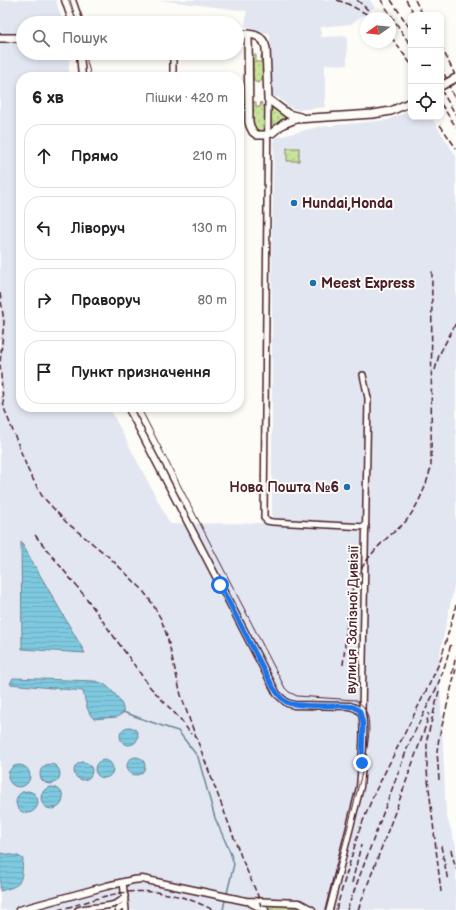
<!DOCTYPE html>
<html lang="uk">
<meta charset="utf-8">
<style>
:root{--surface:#fff;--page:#f2f2f2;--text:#202124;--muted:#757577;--line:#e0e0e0}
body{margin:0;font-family:"Balsamiq Sans",sans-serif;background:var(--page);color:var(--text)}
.controls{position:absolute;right:12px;top:12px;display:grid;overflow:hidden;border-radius:8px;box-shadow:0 2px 6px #0003}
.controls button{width:36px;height:36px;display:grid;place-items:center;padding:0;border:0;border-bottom:1px solid var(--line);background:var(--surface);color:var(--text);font:20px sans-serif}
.compass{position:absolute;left:360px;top:12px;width:36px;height:36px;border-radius:50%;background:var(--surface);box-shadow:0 2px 6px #0003;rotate:255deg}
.stop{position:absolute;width:12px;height:12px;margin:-9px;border:3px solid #1a73e8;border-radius:50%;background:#fff}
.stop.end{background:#1a73e8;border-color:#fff;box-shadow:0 1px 4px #0008}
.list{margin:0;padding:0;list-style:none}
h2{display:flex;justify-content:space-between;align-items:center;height:52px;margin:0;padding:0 16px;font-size:17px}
h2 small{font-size:13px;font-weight:400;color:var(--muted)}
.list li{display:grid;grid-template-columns:26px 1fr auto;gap:12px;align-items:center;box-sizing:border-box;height:64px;margin:0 8px 8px;padding:0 8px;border:1px solid var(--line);border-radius:16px}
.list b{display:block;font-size:15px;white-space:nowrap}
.list em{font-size:13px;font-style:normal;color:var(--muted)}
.icon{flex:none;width:22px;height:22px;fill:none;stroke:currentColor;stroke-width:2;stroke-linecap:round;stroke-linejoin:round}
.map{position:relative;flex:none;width:456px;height:910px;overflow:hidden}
.search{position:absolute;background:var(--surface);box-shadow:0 2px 6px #0003;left:16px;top:16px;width:228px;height:44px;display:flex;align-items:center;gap:10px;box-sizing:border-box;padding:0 14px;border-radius:22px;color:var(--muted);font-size:15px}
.panel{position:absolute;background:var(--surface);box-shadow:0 2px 6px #0003;left:16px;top:72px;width:228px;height:340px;border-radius:16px}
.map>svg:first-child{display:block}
.built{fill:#e2e6f1}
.grass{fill:url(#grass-dots);stroke:#898162}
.water{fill:url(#water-rules);stroke:#698597}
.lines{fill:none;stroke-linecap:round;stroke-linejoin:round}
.stream{stroke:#698597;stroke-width:1.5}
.minor-casing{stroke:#4a1f2b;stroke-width:8}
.tertiary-casing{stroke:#4a1f2b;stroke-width:9}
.secondary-casing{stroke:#4a1f2b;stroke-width:10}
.minor{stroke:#fdfcf7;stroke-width:5}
.tertiary{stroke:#fdfcf7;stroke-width:6}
.secondary{stroke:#fdfcf7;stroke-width:7}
.tram{stroke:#4a1f2b;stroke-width:1}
.rail{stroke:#4a1f2b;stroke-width:1.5;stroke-dasharray:6 3;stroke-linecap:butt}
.secondary-bridge-casing{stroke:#4a1f2b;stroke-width:10;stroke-linecap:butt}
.secondary-bridge{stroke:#fdfcf7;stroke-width:7}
.route{stroke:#1a73e8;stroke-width:5}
.poi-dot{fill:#1f6fb2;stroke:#fdfcf7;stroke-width:1.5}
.labels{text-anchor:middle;stroke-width:4;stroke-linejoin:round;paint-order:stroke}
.poi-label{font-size:14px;font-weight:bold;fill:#4a1f2b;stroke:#fdfcf7;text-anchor:start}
.street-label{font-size:14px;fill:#4a1f2b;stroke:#fdfcf7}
</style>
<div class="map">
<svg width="456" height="910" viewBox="0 0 456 910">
<defs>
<pattern id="grass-dots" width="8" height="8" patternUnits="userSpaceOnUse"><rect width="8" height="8" fill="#c8e39a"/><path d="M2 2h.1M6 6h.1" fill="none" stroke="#adc285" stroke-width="1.8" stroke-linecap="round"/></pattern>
<pattern id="water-rules" width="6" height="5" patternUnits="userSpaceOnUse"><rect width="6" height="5" fill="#7ec9df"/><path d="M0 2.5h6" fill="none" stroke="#6eacc0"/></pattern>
</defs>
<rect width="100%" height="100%" fill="#fdfcf7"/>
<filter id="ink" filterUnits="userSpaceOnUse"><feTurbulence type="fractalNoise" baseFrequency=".025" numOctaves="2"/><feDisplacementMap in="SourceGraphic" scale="8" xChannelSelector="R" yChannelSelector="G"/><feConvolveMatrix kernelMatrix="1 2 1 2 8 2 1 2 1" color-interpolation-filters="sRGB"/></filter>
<g filter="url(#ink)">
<g class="built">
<polygon points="0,0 56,0 63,23 23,23 23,53 69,53 69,77 21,77 21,407 109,407 170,524 272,523 272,230 274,138 318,127 388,120 411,110 411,117 431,117 456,156 456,577 439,658 446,814 456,846 456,910 0,910"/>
<polygon points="159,0 370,0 375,7 351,24 321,27 321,37 347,36 347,65 325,64 325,107 298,110 289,107 278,97 274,97 271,92 270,34 245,26 247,11"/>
</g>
<g class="grass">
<polygon points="253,55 256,55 256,62 261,62 261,55 264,55 262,80 259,83 255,82 253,78"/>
<polygon points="253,102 256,102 256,107 260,107 261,102 263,106 266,108 265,132 257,130 252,123"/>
<polygon points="272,109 274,109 289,118 282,120 272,128 271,111"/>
<rect x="287" y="148" width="12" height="13"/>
<polygon points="264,905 302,908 307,910 272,910"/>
</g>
<g class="water">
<polygon points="21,542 85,653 22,649"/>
<path d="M13,678L95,681C98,682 102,683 104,684C112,690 125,703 123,713L117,717L94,719C87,713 85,700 83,691L10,684Z"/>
<circle cx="129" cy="736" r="9"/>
<circle cx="136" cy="766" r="9"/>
<circle cx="104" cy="769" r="9"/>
<circle cx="83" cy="771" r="9"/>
<circle cx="50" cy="774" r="10"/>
<circle cx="19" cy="776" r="11"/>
<circle cx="52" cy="798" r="11"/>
<circle cx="27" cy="802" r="11"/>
<path d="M0,853L18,856L23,859C21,882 24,885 0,891Z"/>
</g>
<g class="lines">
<g class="stream">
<polyline points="123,712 168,728 178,731 198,757 215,818 230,852 234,864 227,893"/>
<polyline points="223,910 225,900"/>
</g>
<defs>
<g id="minor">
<polyline points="173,53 173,77"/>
<polyline points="268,99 264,518 267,521 273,522 366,527"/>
<polyline points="362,714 368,398 363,375"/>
<polyline points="123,882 126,910"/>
<path d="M78,910C92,905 117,910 125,896"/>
<polyline points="118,910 125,904"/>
</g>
<g id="tertiary">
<polyline points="65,0 73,23"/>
<polyline points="72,0 80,23"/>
<polyline points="80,53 82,77"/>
<path d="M128,407L277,694L287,703L294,705L350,706C354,707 358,709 361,712C366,720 361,776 360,787L329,910"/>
<polyline points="251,903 265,910"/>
<polyline points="19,910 107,886 133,880 142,879 246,901 299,903 312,910"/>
</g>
<g id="secondary">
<path d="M237,34C250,34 263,33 266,48L268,99L288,114L300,117"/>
<polyline points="248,34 249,122 250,126 253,132 257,135 265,135 272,133 283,124 296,119 373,114 391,111 411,102"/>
<polyline points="0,38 23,38"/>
</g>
</defs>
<use href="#minor" class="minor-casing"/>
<use href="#tertiary" class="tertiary-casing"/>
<use href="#secondary" class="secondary-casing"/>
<use href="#minor" class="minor"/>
<use href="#tertiary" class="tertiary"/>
<use href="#secondary" class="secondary"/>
<g class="tram">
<polyline points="70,0 77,23"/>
<polyline points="85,53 91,77"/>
<path d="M140,407L285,688L289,692L297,696L355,700C377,710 367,746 364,765L326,910"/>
</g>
<g class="rail">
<polyline points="337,0 348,4 374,18"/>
<polyline points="357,0 368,10"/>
<polyline points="381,0 411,46"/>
<polyline points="391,0 411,30"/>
<polyline points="406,0 415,15"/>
<polyline points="415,0 423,15"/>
<polyline points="391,37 411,64"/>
<polyline points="441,46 456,77"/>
<polyline points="441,66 455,100"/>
<polyline points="441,90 456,115"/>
<polyline points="441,104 456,127"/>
<polyline points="440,125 456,148"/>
<polyline points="0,293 4,322 0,363 2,389 4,408 28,470 42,496 66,522 109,557 141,588 152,603 161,619 167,636 181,695 190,721 242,859 258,896 262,910"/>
<polyline points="435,370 439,355 456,323"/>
<polyline points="35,535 87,599 150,687 181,720 191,734"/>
<path d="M343,665C346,641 347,600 356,578C363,564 374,550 386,539C392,533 400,528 406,521C418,506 427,485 431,466L432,269"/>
<polyline points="452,674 456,656"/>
<polyline points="439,691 427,739 427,771 441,892"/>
<polyline points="439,780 437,751 439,738 456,669"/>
<polyline points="441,846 448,881"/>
<polyline points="451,850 456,869"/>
<polyline points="352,883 361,845"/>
<path d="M58,910C78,905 101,896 121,893C152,888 185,895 213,910"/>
<polyline points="336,910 359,831 374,794 431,681 441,659 456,605"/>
<polyline points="347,910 410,741 437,687 445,665 451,644"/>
<polyline points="358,910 401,796 426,725 429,713"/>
</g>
<defs>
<polyline id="secondary-bridge" points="441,86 456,78"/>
</defs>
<use href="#secondary-bridge" class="secondary-bridge-casing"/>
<use href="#secondary-bridge" class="secondary-bridge"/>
</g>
</g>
<g class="lines" filter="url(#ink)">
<path class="route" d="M220,585L273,687C277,693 280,699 288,703C298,707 334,705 347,706L354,707L360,711L363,724L362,763"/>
</g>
<g class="poi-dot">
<circle cx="294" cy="203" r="4"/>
<circle cx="313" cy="283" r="4"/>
<circle cx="347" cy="487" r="4"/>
</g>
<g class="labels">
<g class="poi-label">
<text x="302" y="208">Hundai,Honda</text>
<text x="321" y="288">Meest Express</text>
<text x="339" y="492" text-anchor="end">Нова Пошта №6</text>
</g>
<g class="street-label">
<text transform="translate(352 620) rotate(-89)" y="5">вулиця Залізної Дивізії</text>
</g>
</g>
</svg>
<div class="controls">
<button>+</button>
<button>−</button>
<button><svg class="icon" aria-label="locate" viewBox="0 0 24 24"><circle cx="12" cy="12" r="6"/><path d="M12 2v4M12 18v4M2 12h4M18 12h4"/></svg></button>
</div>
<svg class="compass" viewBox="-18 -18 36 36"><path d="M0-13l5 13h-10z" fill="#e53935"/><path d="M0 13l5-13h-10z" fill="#757577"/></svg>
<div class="stop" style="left:220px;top:585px"></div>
<div class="stop end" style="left:362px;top:763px"></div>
<div class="search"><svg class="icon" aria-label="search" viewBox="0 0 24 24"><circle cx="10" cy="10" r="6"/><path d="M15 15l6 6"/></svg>Пошук</div>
<section class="panel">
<h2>6 хв<small>Пішки · 420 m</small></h2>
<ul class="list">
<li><svg class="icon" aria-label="ahead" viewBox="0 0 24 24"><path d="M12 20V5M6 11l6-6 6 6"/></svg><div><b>Прямо</b></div><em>210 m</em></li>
<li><svg class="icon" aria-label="left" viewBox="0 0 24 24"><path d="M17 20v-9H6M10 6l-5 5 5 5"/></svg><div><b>Ліворуч</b></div><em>130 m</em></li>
<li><svg class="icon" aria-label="right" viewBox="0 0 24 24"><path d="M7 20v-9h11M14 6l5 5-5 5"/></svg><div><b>Праворуч</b></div><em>80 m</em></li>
<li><svg class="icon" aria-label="arrive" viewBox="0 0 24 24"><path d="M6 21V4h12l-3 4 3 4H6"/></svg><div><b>Пункт призначення</b></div></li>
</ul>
</section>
</div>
